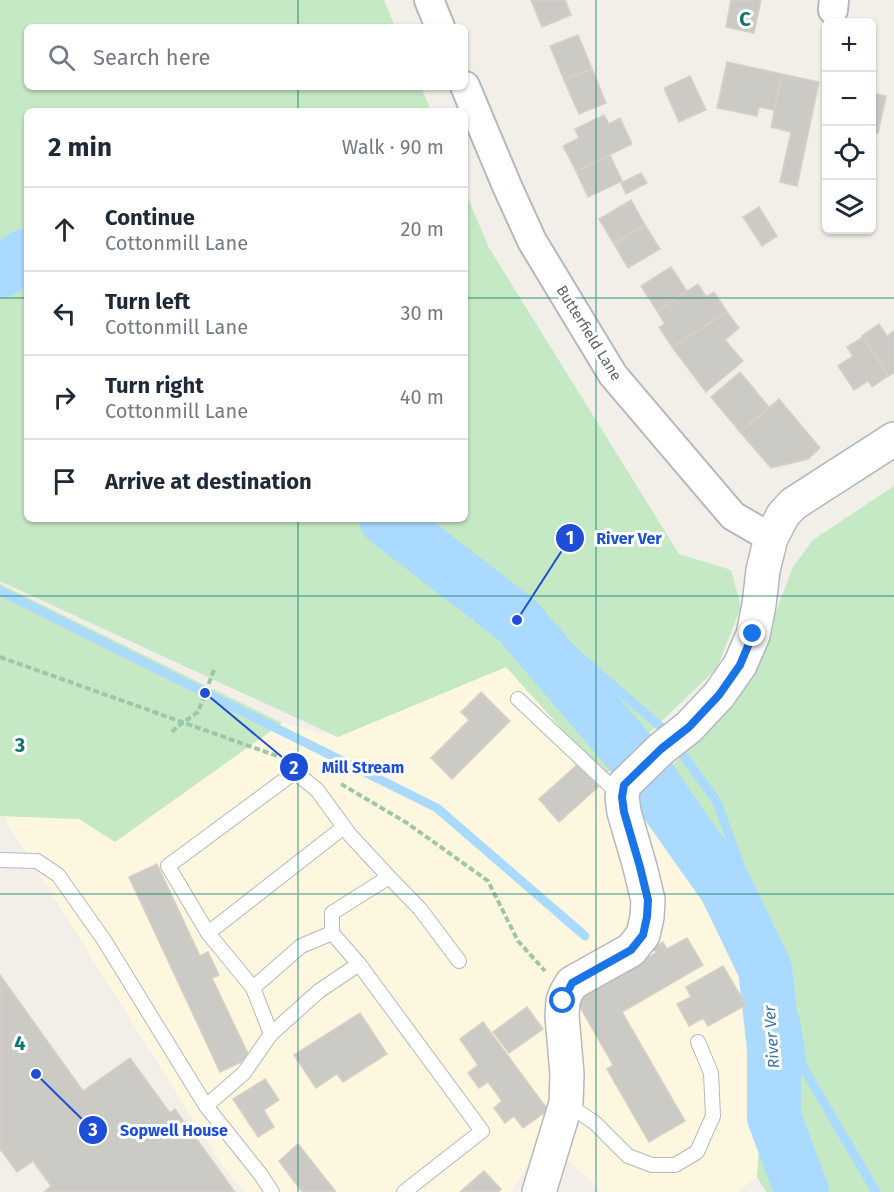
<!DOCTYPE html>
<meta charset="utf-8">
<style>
:root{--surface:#fff;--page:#f6f6f7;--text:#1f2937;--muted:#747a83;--line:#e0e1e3}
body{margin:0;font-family:"Fira Sans",sans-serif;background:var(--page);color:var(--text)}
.controls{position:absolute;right:18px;top:18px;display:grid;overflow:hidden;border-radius:9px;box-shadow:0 2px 4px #0004}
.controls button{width:54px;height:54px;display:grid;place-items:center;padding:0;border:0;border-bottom:2px solid var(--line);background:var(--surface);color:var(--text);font:30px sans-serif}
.stop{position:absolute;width:18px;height:18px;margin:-14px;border:4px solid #1a73e8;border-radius:50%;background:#fff}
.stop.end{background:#1a73e8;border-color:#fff;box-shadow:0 2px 6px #0008}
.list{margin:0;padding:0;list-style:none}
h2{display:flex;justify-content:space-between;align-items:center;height:78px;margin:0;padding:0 24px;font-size:26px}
h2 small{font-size:20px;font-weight:400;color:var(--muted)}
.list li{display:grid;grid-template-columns:39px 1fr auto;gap:18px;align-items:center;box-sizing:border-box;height:84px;padding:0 24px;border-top:2px solid var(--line)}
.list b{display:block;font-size:22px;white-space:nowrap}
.list p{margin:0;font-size:20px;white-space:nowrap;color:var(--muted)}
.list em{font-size:20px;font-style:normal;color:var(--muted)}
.icon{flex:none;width:33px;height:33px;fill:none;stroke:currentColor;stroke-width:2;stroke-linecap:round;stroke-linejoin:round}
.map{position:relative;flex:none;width:894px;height:1192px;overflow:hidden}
.search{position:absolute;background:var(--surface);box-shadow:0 2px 4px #0004;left:24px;top:24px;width:444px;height:66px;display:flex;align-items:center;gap:15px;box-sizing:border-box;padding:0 21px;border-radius:9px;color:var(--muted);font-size:22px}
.panel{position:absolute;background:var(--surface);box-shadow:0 2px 4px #0004;left:24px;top:108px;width:444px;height:414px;border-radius:9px}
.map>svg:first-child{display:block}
.commercial{fill:#fef7e0}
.green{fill:#c5e8c5}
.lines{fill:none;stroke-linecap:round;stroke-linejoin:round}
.stream{stroke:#aadaff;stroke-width:9}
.river{stroke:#aadaff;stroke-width:54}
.building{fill:#cccac5;stroke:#d6d1c6;stroke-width:1.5}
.service-casing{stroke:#b5b8bc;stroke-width:16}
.minor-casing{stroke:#b5b8bc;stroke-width:32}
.tertiary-casing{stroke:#b5b8bc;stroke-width:36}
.path{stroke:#9cc7a9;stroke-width:4;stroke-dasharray:6 3;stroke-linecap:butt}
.service{stroke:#fff;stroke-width:14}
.minor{stroke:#fff;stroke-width:28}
.tertiary{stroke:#fff;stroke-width:33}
.route{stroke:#1a73e8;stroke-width:8}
.grid{fill:none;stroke:#0f766e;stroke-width:1.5;stroke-opacity:0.55}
.labels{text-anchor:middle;stroke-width:6;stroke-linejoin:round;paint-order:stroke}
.street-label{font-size:15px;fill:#5f6368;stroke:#fff}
.water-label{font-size:16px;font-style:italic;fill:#4174aa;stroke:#fff}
.grid-label{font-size:20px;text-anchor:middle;font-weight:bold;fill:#0f766e;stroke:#fff;stroke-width:6;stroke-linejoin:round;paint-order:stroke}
.leader{fill:none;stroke:#1d4ed8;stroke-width:2}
.callout-dot{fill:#1d4ed8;stroke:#fff;stroke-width:2}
.mark-label{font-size:18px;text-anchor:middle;font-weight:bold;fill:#fff}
.callout-label{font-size:16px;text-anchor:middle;font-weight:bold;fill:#1d4ed8;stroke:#fff;stroke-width:6;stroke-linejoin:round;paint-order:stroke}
</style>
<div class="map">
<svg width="894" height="1192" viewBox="0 0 894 1192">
<rect width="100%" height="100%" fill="#f1efe8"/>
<polygon class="commercial" points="506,667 604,776 656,800 717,888 755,972 765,1059 757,1177 737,1192 602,1192 544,1137 512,1192 246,1192 223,1167 3,816 79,819 115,842 282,723 338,737"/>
<g class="green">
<polygon points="0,0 384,0 395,27 27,27 27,87 421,87 431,111 27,111 27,519 465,519 465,191 489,248 679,554 731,570 741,607 717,668 604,776 506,667 338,737 0,581"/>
<polygon points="894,486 894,1192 766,1192 757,1177 765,1059 755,972 717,887 656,800 657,780 716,722 763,646 793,567 813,540"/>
<polygon points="0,584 282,723 115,842 79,819 0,816"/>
</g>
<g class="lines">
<g class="stream">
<polyline points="0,591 437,808 585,936"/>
<polyline points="517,620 573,651 661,727"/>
<polyline points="678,748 717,802 795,1018 803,1067 876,1192"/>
</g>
<g class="river">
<polyline points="0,271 27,255"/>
<polyline points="386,519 517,620 641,765 668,806 726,888 765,969 774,1048 774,1117 802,1192"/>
</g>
</g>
<g class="building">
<polygon points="531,0 565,0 571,15 542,27"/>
<polygon points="731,0 761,0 754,33 726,27"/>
<polygon points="578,35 592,69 564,80 550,46"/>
<polygon points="727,62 782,74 774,110 759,107 757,116 717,108"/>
<polygon points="592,69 606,103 579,114 564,80"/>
<polygon points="782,74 819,82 797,186 780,182 791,132 771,127"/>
<polygon points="690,76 706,110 679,122 664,88"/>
<polygon points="872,93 886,96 878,133 872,131"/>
<polygon points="604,115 609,124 620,118 632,144 576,171 563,146 579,138 575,129"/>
<polygon points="610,155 622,181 588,197 576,171"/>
<polygon points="641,173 647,183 626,194 621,183"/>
<polygon points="631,200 645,225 614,244 599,219"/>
<polygon points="759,207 777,236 762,246 743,217"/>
<polygon points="645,225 660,249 628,268 614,244"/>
<polygon points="671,267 687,291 657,311 641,286"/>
<polygon points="698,284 706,297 714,292 727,312 672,347 659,327 665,324 657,311"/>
<polygon points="727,312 739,328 725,340 743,361 706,392 672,347"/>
<polygon points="879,324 887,336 894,331 894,373 888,376 862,336"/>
<polygon points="863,337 888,376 872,387 868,381 854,390 838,366 853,356 847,347"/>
<polygon points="740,372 769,407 740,432 711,397"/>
<polygon points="779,399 820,448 808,459 771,468 740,432"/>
<polygon points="481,692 510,721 452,779 431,758 469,720 461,712"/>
<polygon points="578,764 598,787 559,822 539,799"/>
<polygon points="157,864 200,956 208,952 219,975 212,978 250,1058 220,1072 129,877"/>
<polygon points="687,938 703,965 622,1012 685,1121 649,1142 607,1069 613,1065 576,1000 656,953 653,948 663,942 667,949"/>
<polygon points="723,966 746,1005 708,1026 703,1018 689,1026 677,1004 691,997 686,987"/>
<polygon points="0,975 83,1091 130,1058 170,1113 175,1109 235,1192 44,1192 51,1186 33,1161 17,1172 1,1150 0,1151"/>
<polygon points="527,1007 543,1029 509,1053 493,1032"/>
<polygon points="360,1013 387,1054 343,1082 337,1074 316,1088 294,1055"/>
<polygon points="483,1022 548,1110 523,1128 514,1116 505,1123 494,1108 502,1101 488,1082 479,1088 468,1073 478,1065 460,1039"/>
<polygon points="265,1079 279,1100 264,1110 274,1127 258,1137 233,1099"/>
<polygon points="298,1144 336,1192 302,1192 279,1161"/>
<polygon points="484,1171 501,1189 499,1192 460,1192"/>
</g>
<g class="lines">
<defs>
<g id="service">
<polyline points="518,699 621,796"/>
<polyline points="0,860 37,861 58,875 104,940 206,1106 261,1175 272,1192"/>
<polyline points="208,933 344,827"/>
<polyline points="359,964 482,1131 404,1192"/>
<polyline points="253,988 208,933 168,866 295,772 317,790 350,835 389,877"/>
<polyline points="271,1034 253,988 301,946 332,933"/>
<polyline points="566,1103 595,1123 628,1156 652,1165 675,1165 697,1152 713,1116 711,1073 698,1042"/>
<polyline points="206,1106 244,1073 271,1034 319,991 359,964 332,933 332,913 389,877 420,909 459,961"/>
</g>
<g id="minor">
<polyline points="429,0 440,27"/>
<polyline points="833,10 834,0"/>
<polyline points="465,86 507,186 532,241 613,375 733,516 771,538"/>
</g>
<polyline id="tertiary" points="539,1192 566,1103 567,1074 562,1016 563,1001 566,993 572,983 631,950 643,935 647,917 648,900 640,867 624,812 622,797 624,785 661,749 689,727 719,695 740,665 753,635 759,605 763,570 771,538 783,515 793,504 894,439"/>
</defs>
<use href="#service" class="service-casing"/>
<use href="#minor" class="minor-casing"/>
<use href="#tertiary" class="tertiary-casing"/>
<g class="path">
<polyline points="0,657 280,757"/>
<polyline points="172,732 177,727 198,712 214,670"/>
<polyline points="341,784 407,823 488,881 518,941 545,971"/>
</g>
<use href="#service" class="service"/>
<use href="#minor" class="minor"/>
<use href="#tertiary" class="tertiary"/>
</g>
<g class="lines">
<polyline class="route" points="563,1001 572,983 631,950 643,935 647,917 648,900 640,867 624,812 622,797 624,785 661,749 689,727 719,695 740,665 753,634"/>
</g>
<path class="grid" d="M298,0V27M596,0V1192M298,87V111M0,298H27M465,298H894M298,519V1192M0,596H894M0,894H894"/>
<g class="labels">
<g class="street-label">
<text transform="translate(589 333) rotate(58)" y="5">Butterfield Lane</text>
</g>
<g class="water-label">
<text transform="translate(771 1037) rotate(-94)" y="6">River Ver</text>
</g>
</g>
<g class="grid-label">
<text x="745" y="26">C</text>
<text x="20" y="752">3</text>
<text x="20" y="1050">4</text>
</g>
<path class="leader" d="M517 620L570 538M205 693L294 767M36 1074L93 1130"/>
<g class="callout-dot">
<circle cx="517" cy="620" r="6"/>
<circle cx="205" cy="693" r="6"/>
<circle cx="36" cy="1074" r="6"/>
<circle cx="570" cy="538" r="15"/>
<circle cx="294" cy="767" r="15"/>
<circle cx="93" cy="1130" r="15"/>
</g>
<g class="mark-label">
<text x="570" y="544">1</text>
<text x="294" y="774">2</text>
<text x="93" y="1136">3</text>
</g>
<g class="callout-label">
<text x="629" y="544">River Ver</text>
<text x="363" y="773">Mill Stream</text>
<text x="174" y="1136">Sopwell House</text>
</g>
</svg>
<div class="controls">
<button>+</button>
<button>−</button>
<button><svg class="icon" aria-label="locate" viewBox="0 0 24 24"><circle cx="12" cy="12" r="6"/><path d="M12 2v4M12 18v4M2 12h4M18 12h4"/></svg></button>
<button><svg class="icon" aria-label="layers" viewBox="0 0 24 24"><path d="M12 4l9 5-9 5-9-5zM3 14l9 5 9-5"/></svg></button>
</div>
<div class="stop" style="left:563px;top:1001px"></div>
<div class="stop end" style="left:753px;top:634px"></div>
<div class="search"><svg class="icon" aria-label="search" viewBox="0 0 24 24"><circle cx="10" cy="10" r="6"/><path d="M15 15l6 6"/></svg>Search here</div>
<section class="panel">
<h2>2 min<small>Walk · 90 m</small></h2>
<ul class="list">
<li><svg class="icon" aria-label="ahead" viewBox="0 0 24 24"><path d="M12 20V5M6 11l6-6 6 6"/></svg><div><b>Continue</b><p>Cottonmill Lane</p></div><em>20 m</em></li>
<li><svg class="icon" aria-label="left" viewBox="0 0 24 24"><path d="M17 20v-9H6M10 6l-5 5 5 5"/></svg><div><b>Turn left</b><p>Cottonmill Lane</p></div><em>30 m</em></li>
<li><svg class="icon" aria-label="right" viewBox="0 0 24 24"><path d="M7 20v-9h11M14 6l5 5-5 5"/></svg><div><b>Turn right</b><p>Cottonmill Lane</p></div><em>40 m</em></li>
<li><svg class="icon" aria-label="arrive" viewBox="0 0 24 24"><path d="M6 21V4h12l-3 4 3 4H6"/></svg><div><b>Arrive at destination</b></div></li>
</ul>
</section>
</div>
